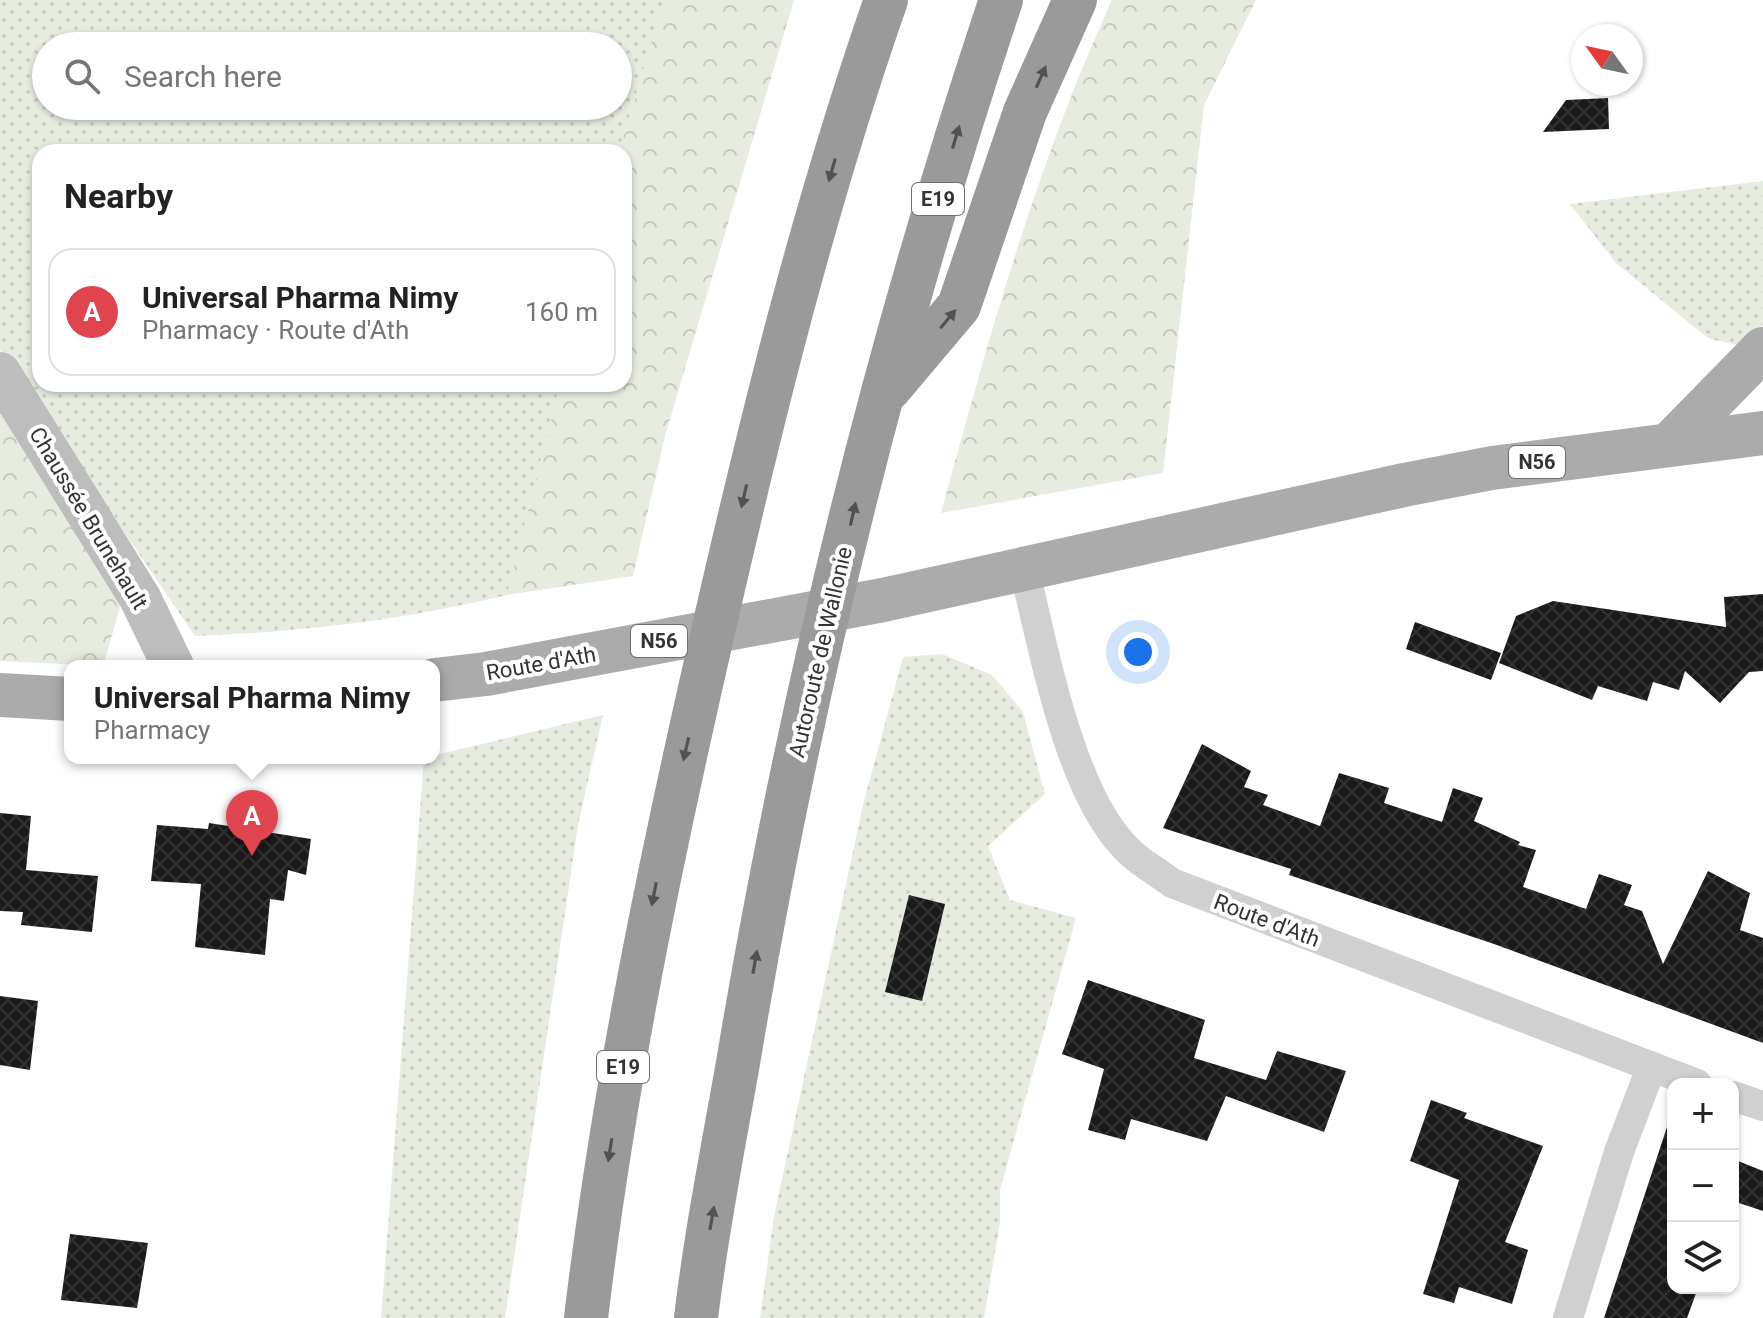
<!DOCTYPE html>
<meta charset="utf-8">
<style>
:root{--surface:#fff;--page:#f6f6f6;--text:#222;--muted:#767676;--line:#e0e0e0;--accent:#e63946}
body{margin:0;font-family:Roboto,sans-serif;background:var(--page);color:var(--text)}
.controls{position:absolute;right:24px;bottom:24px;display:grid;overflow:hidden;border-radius:16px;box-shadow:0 2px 6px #0004}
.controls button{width:72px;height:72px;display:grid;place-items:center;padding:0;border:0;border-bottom:2px solid var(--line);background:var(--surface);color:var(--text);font:40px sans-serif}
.compass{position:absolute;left:1571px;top:24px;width:72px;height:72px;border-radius:50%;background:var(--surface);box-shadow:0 2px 6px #0004;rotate:303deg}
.you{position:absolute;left:1138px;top:652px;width:28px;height:28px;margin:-20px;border:6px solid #fff;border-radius:50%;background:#1a73e8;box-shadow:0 0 0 12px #1a73e833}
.badge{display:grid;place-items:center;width:52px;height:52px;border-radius:50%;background:var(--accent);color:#fff;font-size:26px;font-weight:700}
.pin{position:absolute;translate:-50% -66px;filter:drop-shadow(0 2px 4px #0008)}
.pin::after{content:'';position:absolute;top:42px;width:28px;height:24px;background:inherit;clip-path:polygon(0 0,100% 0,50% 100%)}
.popup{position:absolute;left:64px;top:660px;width:376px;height:104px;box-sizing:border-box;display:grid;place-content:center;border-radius:16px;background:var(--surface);filter:drop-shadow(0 2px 6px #0005);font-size:26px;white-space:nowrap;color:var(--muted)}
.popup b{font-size:30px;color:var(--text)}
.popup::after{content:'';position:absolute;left:50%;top:100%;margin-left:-16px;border:16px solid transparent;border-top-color:var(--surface)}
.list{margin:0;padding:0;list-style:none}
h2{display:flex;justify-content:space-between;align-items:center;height:104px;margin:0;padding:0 32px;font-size:34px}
h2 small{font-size:26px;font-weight:400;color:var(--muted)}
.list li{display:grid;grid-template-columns:52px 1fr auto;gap:24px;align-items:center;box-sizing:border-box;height:128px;margin:0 16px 16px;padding:0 16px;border:2px solid var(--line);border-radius:24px}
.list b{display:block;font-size:30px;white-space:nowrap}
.list p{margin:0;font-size:26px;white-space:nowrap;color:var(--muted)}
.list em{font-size:26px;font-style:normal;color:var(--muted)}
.icon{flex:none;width:44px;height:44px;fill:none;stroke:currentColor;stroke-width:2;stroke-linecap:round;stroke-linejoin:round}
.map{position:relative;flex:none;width:1763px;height:1318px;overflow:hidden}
.search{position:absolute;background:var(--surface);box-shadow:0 2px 6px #0004;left:32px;top:32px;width:600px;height:88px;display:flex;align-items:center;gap:20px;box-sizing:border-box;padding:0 28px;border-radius:44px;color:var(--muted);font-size:30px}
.panel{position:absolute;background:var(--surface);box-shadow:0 2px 6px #0004;left:32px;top:144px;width:600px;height:248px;border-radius:24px}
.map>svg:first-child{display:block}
.grass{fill:url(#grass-dots);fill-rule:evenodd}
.forest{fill:url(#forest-crowns)}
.building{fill:url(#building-cross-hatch)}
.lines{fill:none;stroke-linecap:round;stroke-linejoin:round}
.street{stroke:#d0d0d0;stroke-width:30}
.secondary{stroke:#bdbdbd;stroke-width:42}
.primary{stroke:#ababab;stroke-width:44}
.highway{stroke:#9a9a9a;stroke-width:44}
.oneway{fill:#525252}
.labels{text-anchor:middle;stroke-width:8;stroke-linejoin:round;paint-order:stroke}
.shield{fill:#fff;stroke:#707070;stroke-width:2}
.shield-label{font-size:20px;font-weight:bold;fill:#333}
.street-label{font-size:22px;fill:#333;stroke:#fff}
</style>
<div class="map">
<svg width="1763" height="1318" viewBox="0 0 1763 1318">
<defs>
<pattern id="grass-dots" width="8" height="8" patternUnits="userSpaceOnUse" patternTransform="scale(2)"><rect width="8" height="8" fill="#e6ecdf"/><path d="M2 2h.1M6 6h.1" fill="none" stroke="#c6cbc0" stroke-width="1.8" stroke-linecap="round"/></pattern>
<pattern id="forest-crowns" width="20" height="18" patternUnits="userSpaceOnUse" patternTransform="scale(2)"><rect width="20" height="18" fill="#e6ecdf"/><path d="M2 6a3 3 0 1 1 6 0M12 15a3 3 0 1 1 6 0" fill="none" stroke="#c6cbc0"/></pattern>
<pattern id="building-cross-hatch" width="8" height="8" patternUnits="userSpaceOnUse" patternTransform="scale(2)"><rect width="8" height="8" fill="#1a1a1a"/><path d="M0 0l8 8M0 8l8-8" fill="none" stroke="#333"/></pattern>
</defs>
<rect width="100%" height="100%" fill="#fff"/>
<g class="grass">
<path d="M0,0H664L619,152H40V384H560L507,595C403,620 301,632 195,636L0,350ZM46,46H618V106H46Z"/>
<polygon points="1763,181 1763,326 1742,346 1710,339 1694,327 1616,263 1570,204"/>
<polygon points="942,654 992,675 1023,712 1045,794 988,846 1010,900 1076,918 1000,1190 1000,1222 984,1318 760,1318 774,1216 864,801 903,657"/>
<polygon points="603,715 578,825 505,1318 381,1318 424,758"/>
</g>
<g class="forest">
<polygon points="664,0 794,0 665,436 633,576 507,595 560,384 624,384 624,152 619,152"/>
<path d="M1112,0H1256L1204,105L1163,473L941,513C988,340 1037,163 1112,0Z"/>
<polygon points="0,393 121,604 103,666 0,661"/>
</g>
<g class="building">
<polygon points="1608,98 1609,129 1543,132 1566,100"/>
<polygon points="1763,594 1763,671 1749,672 1720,703 1685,671 1679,690 1653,682 1647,701 1598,686 1592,700 1499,663 1516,616 1553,601 1726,627 1724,597"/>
<polygon points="1415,622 1501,653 1491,680 1406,649"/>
<polygon points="1202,744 1251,771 1244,787 1268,795 1263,805 1320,826 1339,773 1389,788 1384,803 1442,822 1453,788 1483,798 1474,821 1520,842 1518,845 1536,850 1523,887 1586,909 1599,874 1632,885 1624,905 1642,911 1663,964 1708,871 1750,893 1740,930 1763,938 1763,1043 1494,944 1289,875 1291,869 1163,828"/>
<polygon points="0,813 31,816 26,870 98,876 92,932 21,925 23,912 0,911"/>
<polygon points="209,823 311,839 306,875 288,870 284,901 270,899 265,955 195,947 201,884 151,881 157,825 208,829"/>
<polygon points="909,895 945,904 922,1001 885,992"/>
<polygon points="1088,980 1205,1020 1194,1058 1266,1080 1277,1051 1346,1071 1324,1132 1226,1096 1207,1141 1131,1119 1125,1140 1088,1130 1104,1069 1062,1054"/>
<polygon points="0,996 38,1001 30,1070 0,1065"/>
<polygon points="1431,1100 1467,1113 1464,1118 1543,1146 1505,1242 1528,1250 1512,1304 1459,1287 1454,1303 1423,1294 1459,1180 1410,1161"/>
<polygon points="1667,1127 1673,1128 1673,1288 1698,1288 1687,1318 1604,1318"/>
<polygon points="1733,1159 1763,1171 1763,1211 1733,1201"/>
<polygon points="70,1234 148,1243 137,1308 61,1300"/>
</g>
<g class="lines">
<g class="street">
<path d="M1024,569C1044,648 1070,800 1132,854C1144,865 1159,873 1172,883L1697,1084"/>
<polyline points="1733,1096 1763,1106"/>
<polyline points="1568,1318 1619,1152 1651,1068"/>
</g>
<polyline class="secondary" points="0,373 140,598 173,666"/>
<g class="primary">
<polyline points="1671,443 1763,349"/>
<polyline points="434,680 486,674 883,600 1404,485 1492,468 1763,433"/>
<polyline points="0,695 70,699"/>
</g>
<g class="highway">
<polyline points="889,389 959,306 1025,112 1075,0"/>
<path d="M586,1318C614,1083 662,853 715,623C763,413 815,203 886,0"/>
<path d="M696,1318C706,1233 723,1148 738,1063C798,703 885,346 1001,0"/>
</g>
</g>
<defs><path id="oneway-solid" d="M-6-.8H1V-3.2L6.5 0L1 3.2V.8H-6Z" transform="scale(2)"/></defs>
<g class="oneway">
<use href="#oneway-solid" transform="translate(1041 77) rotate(-66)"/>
<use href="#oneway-solid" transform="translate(956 137) rotate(-73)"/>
<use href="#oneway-solid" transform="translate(832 170) rotate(106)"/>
<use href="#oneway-solid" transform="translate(948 319) rotate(-50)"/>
<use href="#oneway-solid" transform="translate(744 496) rotate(103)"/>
<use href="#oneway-solid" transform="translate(853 514) rotate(-77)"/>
<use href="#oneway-solid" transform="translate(686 749) rotate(103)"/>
<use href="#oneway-solid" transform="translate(654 894) rotate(101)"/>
<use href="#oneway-solid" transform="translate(755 962) rotate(-80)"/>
<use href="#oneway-solid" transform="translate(610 1150) rotate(99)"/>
<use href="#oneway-solid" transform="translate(712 1218) rotate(-80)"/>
</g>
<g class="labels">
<g class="shield">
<rect x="912" y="183" width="52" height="32" rx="6"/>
<rect x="1509" y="446" width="56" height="32" rx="6"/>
<rect x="631" y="625" width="56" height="32" rx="6"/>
<rect x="597" y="1051" width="52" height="32" rx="6"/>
</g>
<g class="shield-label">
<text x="938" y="206">E19</text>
<text x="1537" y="469">N56</text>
<text x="659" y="648">N56</text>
<text x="623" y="1074">E19</text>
</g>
<g class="street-label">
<text transform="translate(89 518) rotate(59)" y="8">Chaussée Brunehault</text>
<text transform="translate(820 652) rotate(-77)" y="8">Autoroute de Wallonie</text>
<text transform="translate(541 663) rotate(-10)" y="8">Route d'Ath</text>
<text transform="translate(1267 920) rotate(21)" y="8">Route d'Ath</text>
</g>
</g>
</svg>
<div class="controls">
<button>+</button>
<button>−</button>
<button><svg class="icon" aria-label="layers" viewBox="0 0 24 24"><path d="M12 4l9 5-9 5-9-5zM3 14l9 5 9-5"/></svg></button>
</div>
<svg class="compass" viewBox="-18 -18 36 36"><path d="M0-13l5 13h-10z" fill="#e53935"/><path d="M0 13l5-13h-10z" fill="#767676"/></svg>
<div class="you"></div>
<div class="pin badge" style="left:252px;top:856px;background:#e0444e">A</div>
<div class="popup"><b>Universal Pharma Nimy</b>Pharmacy</div>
<div class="search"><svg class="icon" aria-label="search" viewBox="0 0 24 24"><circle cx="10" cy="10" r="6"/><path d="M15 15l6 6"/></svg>Search here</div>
<section class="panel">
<h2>Nearby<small></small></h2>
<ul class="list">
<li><span class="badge" style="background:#e0444e">A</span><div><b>Universal Pharma Nimy</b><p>Pharmacy · Route d'Ath</p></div><em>160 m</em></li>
</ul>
</section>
</div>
